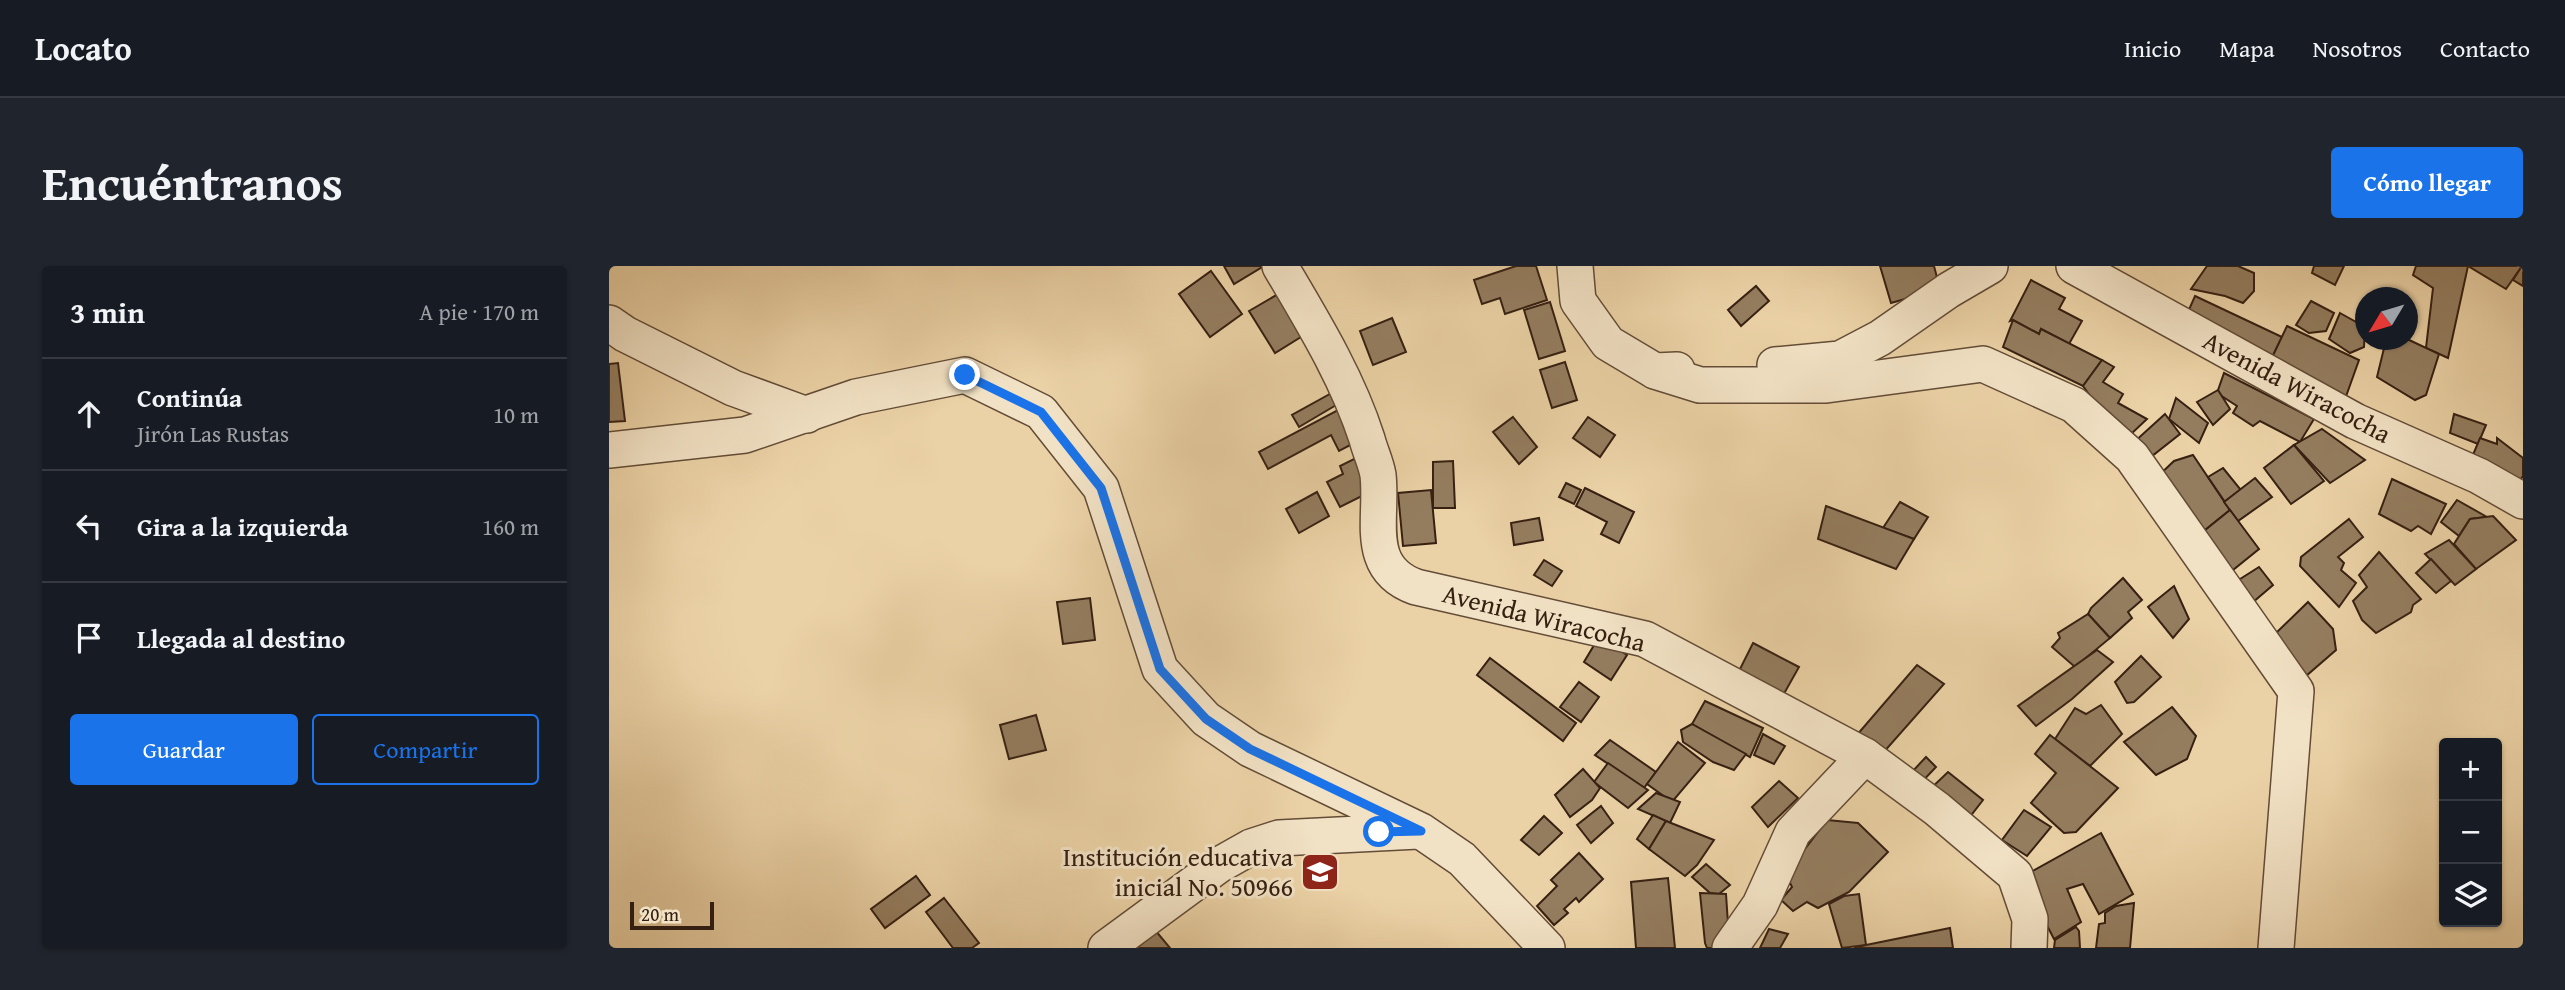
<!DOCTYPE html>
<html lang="es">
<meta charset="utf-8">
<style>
:root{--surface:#171b24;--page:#20242c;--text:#f1f3f6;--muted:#9ea1a6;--line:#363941;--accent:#1a73e8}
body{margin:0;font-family:"Gentium Book Plus",serif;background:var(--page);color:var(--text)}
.controls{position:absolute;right:21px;bottom:21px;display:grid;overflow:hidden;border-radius:7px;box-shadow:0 2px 5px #0004}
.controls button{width:63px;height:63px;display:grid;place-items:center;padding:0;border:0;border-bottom:2px solid var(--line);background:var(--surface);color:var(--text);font:35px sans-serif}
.compass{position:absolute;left:1746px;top:21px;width:63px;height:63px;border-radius:50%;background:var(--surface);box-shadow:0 2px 5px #0004;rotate:232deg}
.scale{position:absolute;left:21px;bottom:18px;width:84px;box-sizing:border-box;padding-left:7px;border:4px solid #362012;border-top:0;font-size:19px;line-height:24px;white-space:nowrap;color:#362012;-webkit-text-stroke:5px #f2e2c5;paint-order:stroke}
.stop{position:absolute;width:21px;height:21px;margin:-16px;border:5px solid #1a73e8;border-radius:50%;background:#fff}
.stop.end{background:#1a73e8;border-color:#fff;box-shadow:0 2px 7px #0008}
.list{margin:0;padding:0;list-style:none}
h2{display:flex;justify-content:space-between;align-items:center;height:91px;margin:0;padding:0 28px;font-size:30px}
h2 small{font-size:23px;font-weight:400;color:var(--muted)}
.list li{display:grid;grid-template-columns:46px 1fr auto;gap:21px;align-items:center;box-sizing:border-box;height:112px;padding:0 28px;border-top:2px solid var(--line)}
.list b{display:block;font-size:26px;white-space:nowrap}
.list p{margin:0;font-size:23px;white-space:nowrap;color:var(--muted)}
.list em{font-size:23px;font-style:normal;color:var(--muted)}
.actions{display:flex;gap:14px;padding:21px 28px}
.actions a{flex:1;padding:16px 0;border:2px solid var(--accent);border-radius:7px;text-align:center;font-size:24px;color:var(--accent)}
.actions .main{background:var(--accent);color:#fff}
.icon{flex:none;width:38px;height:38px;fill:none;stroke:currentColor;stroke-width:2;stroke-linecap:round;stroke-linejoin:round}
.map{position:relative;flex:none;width:1914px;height:682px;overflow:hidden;border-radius:7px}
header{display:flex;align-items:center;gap:42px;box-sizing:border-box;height:98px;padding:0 35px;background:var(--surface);border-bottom:2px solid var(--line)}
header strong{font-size:33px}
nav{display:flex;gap:38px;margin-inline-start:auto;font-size:24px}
.intro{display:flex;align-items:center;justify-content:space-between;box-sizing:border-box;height:168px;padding:0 42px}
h1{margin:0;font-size:49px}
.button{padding:18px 32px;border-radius:7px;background:var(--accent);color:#fff;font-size:24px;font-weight:700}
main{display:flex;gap:42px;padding:0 42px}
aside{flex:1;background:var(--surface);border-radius:7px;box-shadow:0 2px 5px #0004}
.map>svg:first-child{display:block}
.building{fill:#947d5f;stroke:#362012;stroke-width:2}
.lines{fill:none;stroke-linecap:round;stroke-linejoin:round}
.minor-casing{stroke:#634c37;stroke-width:38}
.minor{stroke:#f2e2c5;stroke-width:35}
.route{stroke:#1a73e8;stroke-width:9}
.labels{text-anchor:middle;stroke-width:6;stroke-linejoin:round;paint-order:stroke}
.street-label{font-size:26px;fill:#362012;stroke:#f2e2c5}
.poi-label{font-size:26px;fill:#362012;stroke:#f2e2c5;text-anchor:end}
</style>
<header>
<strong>Locato</strong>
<nav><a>Inicio</a><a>Mapa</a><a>Nosotros</a><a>Contacto</a></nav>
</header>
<div class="intro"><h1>Encuéntranos</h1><a class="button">Cómo llegar</a></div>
<main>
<aside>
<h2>3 min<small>A pie · 170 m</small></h2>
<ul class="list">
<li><svg class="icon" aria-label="ahead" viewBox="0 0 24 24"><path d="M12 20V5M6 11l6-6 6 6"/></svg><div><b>Continúa</b><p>Jirón Las Rustas</p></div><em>10 m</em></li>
<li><svg class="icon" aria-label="left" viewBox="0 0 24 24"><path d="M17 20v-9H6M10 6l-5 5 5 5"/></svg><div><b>Gira a la izquierda</b></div><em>160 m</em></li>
<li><svg class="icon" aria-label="arrive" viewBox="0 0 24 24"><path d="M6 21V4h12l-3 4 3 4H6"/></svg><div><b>Llegada al destino</b></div></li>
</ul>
<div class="actions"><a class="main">Guardar</a><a>Compartir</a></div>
</aside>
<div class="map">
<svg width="1914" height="682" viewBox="0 0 1914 682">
<rect width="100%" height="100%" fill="#ebd2a6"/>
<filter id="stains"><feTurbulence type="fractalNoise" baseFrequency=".00286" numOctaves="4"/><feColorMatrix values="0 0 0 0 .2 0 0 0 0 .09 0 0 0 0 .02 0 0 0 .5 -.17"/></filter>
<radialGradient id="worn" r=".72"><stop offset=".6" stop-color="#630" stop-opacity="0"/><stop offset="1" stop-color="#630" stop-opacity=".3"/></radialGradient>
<g class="building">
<polygon points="615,0 655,0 625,18"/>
<polygon points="907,0 927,0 938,34 896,48 891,32 873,38 865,14"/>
<polygon points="1271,0 1325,0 1331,23 1282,37"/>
<polygon points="1598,0 1629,0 1645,7 1645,25 1634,37 1616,30 1582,23"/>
<polygon points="1705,0 1735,0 1726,19 1703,7"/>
<polygon points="1807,0 1859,0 1839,92 1817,82 1824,22 1804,9"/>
<polygon points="1859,0 1913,0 1897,23"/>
<polygon points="1913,0 1914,0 1914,20 1904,14"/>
<polygon points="602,5 633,48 601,71 570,28"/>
<polygon points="1422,14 1456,32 1450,43 1473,55 1460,78 1432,63 1430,68 1404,54 1401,55"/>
<polygon points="1147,20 1160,35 1132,60 1119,44"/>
<polygon points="676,24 700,66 666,87 640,45"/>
<polygon points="1586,30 1673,71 1658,102 1574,57"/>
<polygon points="1702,35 1725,47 1717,65 1700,67 1687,59"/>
<polygon points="941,36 956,85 930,93 915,44"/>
<polygon points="1731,47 1756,61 1755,81 1741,87 1720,73"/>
<polygon points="783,52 797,86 764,99 751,65"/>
<polygon points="1404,54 1430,68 1432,63 1493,94 1474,120 1394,81"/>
<polygon points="1678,60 1750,94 1735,136 1658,102"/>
<polygon points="1798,73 1830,88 1817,129 1806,134 1768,111 1777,74"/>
<polygon points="1493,94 1505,101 1494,116 1514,128 1509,137 1538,153 1519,171 1497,152 1474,120"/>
<polygon points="956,96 968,134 943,142 931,104"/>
<polygon points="9,97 16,155 0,156 0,98"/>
<polygon points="1615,107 1705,153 1691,176 1651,155 1644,160 1624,147 1628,140 1608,127"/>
<polygon points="728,124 734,135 690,161 683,149"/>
<polygon points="1609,124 1621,143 1604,159 1588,136"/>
<polygon points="1567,132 1599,157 1590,177 1560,153"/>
<polygon points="729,144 747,176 730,185 722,169 659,203 650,186"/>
<polygon points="1556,148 1571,168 1538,194 1524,177"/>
<polygon points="1845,148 1877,159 1869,178 1841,167"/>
<polygon points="904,151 928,181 910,198 884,166"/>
<polygon points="979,151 1006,169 991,191 964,172"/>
<polygon points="1713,163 1756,194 1721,217 1685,179"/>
<polygon points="1871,172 1888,178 1888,172 1914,192 1914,210 1905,223 1861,196"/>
<polygon points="1685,179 1715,215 1682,238 1655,202"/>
<polygon points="1584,189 1621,244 1590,269 1547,212 1565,195"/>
<polygon points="749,191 765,224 731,241 718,216 734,208 731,200"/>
<polygon points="844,195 846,242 824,242 824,196"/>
<polygon points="1614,202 1636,229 1620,242 1599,211"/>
<polygon points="1646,212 1663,231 1629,255 1615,236"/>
<polygon points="1783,213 1837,238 1822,268 1809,260 1802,265 1770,248"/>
<polygon points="957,217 972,224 965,238 950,231"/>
<polygon points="976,222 1025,246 1010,277 992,268 998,256 967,240"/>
<polygon points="822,224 827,277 794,280 789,227"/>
<polygon points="708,226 720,250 690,267 677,243"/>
<polygon points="1848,234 1878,251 1861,253 1850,270 1832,256"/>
<polygon points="1291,236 1319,251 1305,273 1274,262"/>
<polygon points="1217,240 1305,273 1287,303 1209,273"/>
<polygon points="1621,244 1650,283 1619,308 1590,269"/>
<polygon points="1884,250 1907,274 1867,303 1845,278 1861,253"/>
<polygon points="930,252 934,274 905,279 902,257"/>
<polygon points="1740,253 1754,271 1729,291 1735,297 1732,304 1747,317 1730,341 1691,300 1692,291"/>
<polygon points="1840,274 1867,303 1846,319 1816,288"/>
<polygon points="1770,286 1812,333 1804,339 1802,346 1767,367 1753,354 1744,335 1758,321 1750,309"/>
<polygon points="1822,293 1842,315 1827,327 1807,307"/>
<polygon points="935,294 953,305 943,320 925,309"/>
<polygon points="1650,301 1664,319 1643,337 1628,315"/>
<polygon points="1514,312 1533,334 1519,346 1523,352 1501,372 1479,348 1482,342"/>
<polygon points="1565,320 1580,353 1564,372 1539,341"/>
<polygon points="481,332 486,374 454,378 448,336"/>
<polygon points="1699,336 1724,363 1727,384 1697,410 1671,379 1668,366"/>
<polygon points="1479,348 1501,372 1466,401 1443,381 1451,372 1449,367"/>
<polygon points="990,371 1018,389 1002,414 975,396"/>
<polygon points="1144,377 1190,401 1172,433 1127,411"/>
<polygon points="1488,384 1504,396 1463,433 1427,460 1409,440"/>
<polygon points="1532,390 1552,411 1525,436 1518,437 1506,416"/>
<polygon points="881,392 967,457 954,475 868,409"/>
<polygon points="1308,399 1335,418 1274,487 1247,470"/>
<polygon points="970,416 990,431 972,456 951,441"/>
<polygon points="1096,435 1154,462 1141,491 1083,458"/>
<polygon points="1492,439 1513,468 1481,500 1446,473 1466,442 1477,448"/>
<polygon points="1563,441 1587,470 1578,493 1547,509 1515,476"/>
<polygon points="427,449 437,484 400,493 391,459"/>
<polygon points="1083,458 1137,488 1125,504 1104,496 1074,476 1072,464"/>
<polygon points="1154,468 1176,480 1165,498 1145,489"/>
<polygon points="1441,469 1509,522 1467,566 1455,567 1422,537 1447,507 1426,488"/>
<polygon points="1001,474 1047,506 1035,522 986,489"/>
<polygon points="1069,476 1096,497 1063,536 1038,518"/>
<polygon points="1317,491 1327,501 1309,520 1301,508"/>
<polygon points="999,497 1039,524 1019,542 985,516"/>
<polygon points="974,503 991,522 983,534 961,551 946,529"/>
<polygon points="1339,506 1374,534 1353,561 1317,527"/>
<polygon points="1170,515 1189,532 1159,561 1143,541"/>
<polygon points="1047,527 1071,536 1061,557 1029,543"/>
<polygon points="992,540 1004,557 982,577 968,559"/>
<polygon points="1415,544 1442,561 1418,590 1393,574"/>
<polygon points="1044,549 1057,555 1040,583 1028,573"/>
<polygon points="935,550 953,567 930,589 912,574"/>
<polygon points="1218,554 1249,557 1279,586 1240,626 1209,642 1198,636 1184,645 1172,634 1183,621 1177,608"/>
<polygon points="1057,555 1105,574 1088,599 1076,610 1040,583"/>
<polygon points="1492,567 1524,628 1490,648 1474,618 1458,623 1472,656 1445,673 1413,611"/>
<polygon points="970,587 994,613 970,636 967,632 955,643 959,647 945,659 928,640 948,620 942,614"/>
<polygon points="1097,598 1121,619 1110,628 1101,627 1083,611"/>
<polygon points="307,610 321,629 276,662 262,643"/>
<polygon points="1059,612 1066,682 1027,682 1022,616"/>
<polygon points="1091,627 1117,628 1120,673 1112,682 1098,682 1096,677"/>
<polygon points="1250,628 1257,679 1233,682 1220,638 1235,630"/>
<polygon points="335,632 370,677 363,682 344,682 317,646"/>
<polygon points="1525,637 1521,682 1487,682 1490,658 1496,657 1496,647 1507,640"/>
<polygon points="541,658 561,682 531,682 523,673"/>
<polygon points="1467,661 1470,665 1471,682 1445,682 1446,674"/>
<polygon points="1341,662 1344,682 1245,682 1257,679"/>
<polygon points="1160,663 1179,668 1171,682 1151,682"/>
</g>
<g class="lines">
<defs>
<g id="minor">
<path d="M671,0C704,56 738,111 758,173C761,185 767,197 769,209C774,252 754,302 807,321L1036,373L1256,490L1328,543L1406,609L1421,653L1420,682"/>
<polyline points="966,0 969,35 999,77 1046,105 1068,104"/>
<polyline points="1465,0 1746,155 1870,210 1914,235"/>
<polyline points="0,57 16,68 124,122 198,149"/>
<polyline points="1166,99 1231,93 1271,72 1340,24 1381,0"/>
<polyline points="1046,105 1091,119 1217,119 1374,98 1465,139 1523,191 1687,425 1667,682"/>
<polyline points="0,184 136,169 247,131 356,109 432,146 492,222 551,403 597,453 641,483 812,565 853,593 938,682"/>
<polyline points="497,682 610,599 642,581 670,572 809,565"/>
<polyline points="1121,682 1151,639 1184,566 1256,490"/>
</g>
</defs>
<use href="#minor" class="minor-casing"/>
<use href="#minor" class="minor"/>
</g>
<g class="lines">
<polyline class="route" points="356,109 432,146 492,222 551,403 597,453 641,483 812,565 770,566"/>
</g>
<defs>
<symbol id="school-square" viewBox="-11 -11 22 22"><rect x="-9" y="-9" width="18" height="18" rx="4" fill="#8f2418" stroke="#f2e2c5"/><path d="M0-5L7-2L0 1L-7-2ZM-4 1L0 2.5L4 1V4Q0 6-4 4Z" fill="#fff"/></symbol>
</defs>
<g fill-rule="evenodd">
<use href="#school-square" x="689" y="584" width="44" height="44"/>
</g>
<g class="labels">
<g class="street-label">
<text transform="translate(1688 121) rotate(28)" y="9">Avenida Wiracocha</text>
<text transform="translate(935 352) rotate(14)" y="9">Avenida Wiracocha</text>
</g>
<g class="poi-label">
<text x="684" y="600">Institución educativa<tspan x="684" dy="30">inicial No. 50966</tspan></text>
</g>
</g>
<rect width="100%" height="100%" filter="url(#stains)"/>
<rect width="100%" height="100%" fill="url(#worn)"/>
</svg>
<div class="controls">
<button>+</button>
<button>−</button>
<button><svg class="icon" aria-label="layers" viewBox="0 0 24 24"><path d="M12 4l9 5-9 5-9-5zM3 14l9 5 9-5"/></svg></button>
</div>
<svg class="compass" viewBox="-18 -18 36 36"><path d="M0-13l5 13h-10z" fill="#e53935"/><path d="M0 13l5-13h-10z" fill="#9ea1a6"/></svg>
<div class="scale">20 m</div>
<div class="stop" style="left:770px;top:566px"></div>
<div class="stop end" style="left:356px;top:109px"></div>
</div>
</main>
